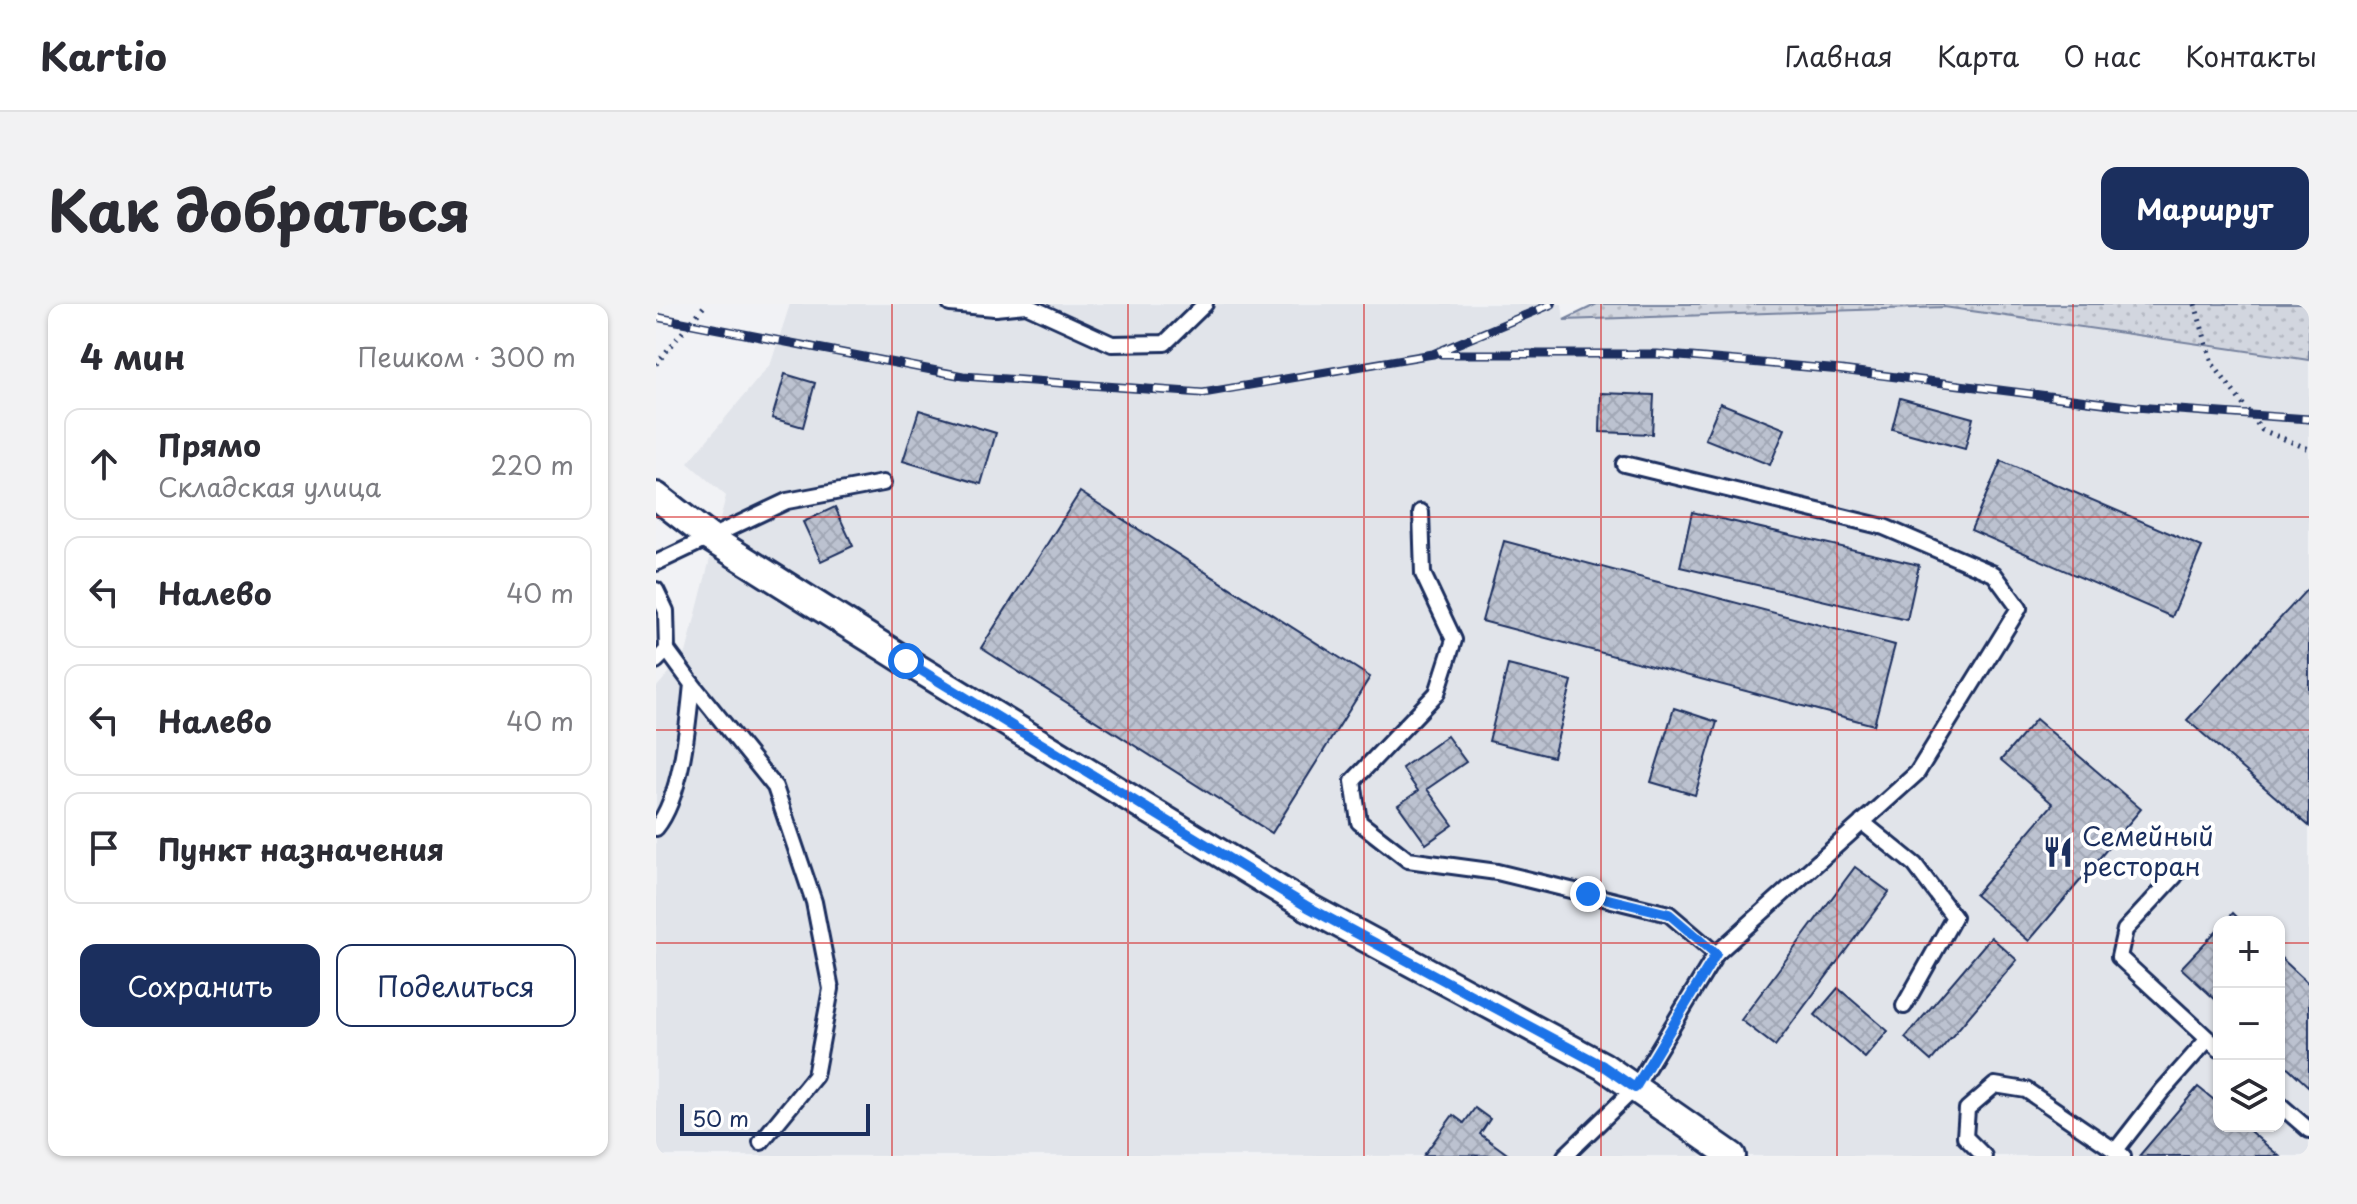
<!DOCTYPE html>
<html lang="ru">
<meta charset="utf-8">
<style>
:root{--surface:#fff;--page:#f2f2f3;--text:#2b2b33;--muted:#7c7c81;--line:#e1e1e2;--accent:#1b2f5e}
body{margin:0;font-family:"Playpen Sans",sans-serif;background:var(--page);color:var(--text)}
.controls{position:absolute;right:24px;bottom:24px;display:grid;overflow:hidden;border-radius:16px;box-shadow:0 2px 6px #0004}
.controls button{width:72px;height:72px;display:grid;place-items:center;padding:0;border:0;border-bottom:2px solid var(--line);background:var(--surface);color:var(--text);font:40px sans-serif}
.scale{position:absolute;left:24px;bottom:20px;width:190px;box-sizing:border-box;padding-left:8px;border:4px solid #1b2f5e;border-top:0;font-size:22px;line-height:28px;white-space:nowrap;color:#1b2f5e;-webkit-text-stroke:6px #fff;paint-order:stroke}
.stop{position:absolute;width:24px;height:24px;margin:-18px;border:6px solid #1a73e8;border-radius:50%;background:#fff}
.stop.end{background:#1a73e8;border-color:#fff;box-shadow:0 2px 8px #0008}
.list{margin:0;padding:0;list-style:none}
h2{display:flex;justify-content:space-between;align-items:center;height:104px;margin:0;padding:0 32px;font-size:34px}
h2 small{font-size:26px;font-weight:400;color:var(--muted)}
.list li{display:grid;grid-template-columns:52px 1fr auto;gap:24px;align-items:center;box-sizing:border-box;height:112px;margin:0 16px 16px;padding:0 16px;border:2px solid var(--line);border-radius:16px}
.list b{display:block;font-size:30px;white-space:nowrap}
.list p{margin:0;font-size:26px;white-space:nowrap;color:var(--muted)}
.list em{font-size:26px;font-style:normal;color:var(--muted)}
.actions{display:flex;gap:16px;padding:24px 32px}
.actions a{flex:1;padding:18px 0;border:2px solid var(--accent);border-radius:16px;text-align:center;font-size:28px;color:var(--accent)}
.actions .main{background:var(--accent);color:#fff}
.icon{flex:none;width:44px;height:44px;fill:none;stroke:currentColor;stroke-width:2;stroke-linecap:round;stroke-linejoin:round}
.map{position:relative;flex:none;width:1653px;height:852px;overflow:hidden;border-radius:16px}
header{display:flex;align-items:center;gap:48px;box-sizing:border-box;height:112px;padding:0 40px;background:var(--surface);border-bottom:2px solid var(--line)}
header strong{font-size:38px}
nav{display:flex;gap:44px;margin-inline-start:auto;font-size:28px}
.intro{display:flex;align-items:center;justify-content:space-between;box-sizing:border-box;height:192px;padding:0 48px}
h1{margin:0;font-size:56px}
.button{padding:20px 36px;border-radius:16px;background:var(--accent);color:#fff;font-size:28px;font-weight:700}
main{display:flex;gap:48px;padding:0 48px}
aside{flex:1;background:var(--surface);border-radius:16px;box-shadow:0 2px 6px #0004}
.map>svg:first-child{display:block}
.built{fill:#e1e4ea;fill-rule:evenodd}
.green{fill:url(#green-dots);stroke:#76829e;stroke-width:2}
.building{fill:url(#building-cross-hatch);stroke:#1b2f5e;stroke-width:2}
.lines{fill:none;stroke-linecap:round;stroke-linejoin:round}
.service-casing{stroke:#1b2f5e;stroke-width:20}
.minor-casing{stroke:#1b2f5e;stroke-width:32}
.path{stroke:#1b2f5e;stroke-width:5;stroke-dasharray:2 6;stroke-linecap:butt}
.service{stroke:#fff;stroke-width:14}
.minor{stroke:#fff;stroke-width:26}
.rail-casing{stroke:#1b2f5e;stroke-width:9}
.rail{stroke:#fff;stroke-width:6;stroke-dasharray:18;stroke-linecap:butt}
.route{stroke:#1a73e8;stroke-width:10}
.grid{fill:none;stroke:#d62828;stroke-width:2;stroke-opacity:0.55}
.labels{text-anchor:middle;stroke-width:8;stroke-linejoin:round;paint-order:stroke}
.poi-label{font-size:26px;fill:#1b2f5e;stroke:#fff;text-anchor:start}
</style>
<header>
<strong>Kartio</strong>
<nav><a>Главная</a><a>Карта</a><a>О нас</a><a>Контакты</a></nav>
</header>
<div class="intro"><h1>Как добраться</h1><a class="button">Маршрут</a></div>
<main>
<aside>
<h2>4 мин<small>Пешком · 300 m</small></h2>
<ul class="list">
<li><svg class="icon" aria-label="ahead" viewBox="0 0 24 24"><path d="M12 20V5M6 11l6-6 6 6"/></svg><div><b>Прямо</b><p>Складская улица</p></div><em>220 m</em></li>
<li><svg class="icon" aria-label="left" viewBox="0 0 24 24"><path d="M17 20v-9H6M10 6l-5 5 5 5"/></svg><div><b>Налево</b></div><em>40 m</em></li>
<li><svg class="icon" aria-label="left" viewBox="0 0 24 24"><path d="M17 20v-9H6M10 6l-5 5 5 5"/></svg><div><b>Налево</b></div><em>40 m</em></li>
<li><svg class="icon" aria-label="arrive" viewBox="0 0 24 24"><path d="M6 21V4h12l-3 4 3 4H6"/></svg><div><b>Пункт назначения</b></div></li>
</ul>
<div class="actions"><a class="main">Сохранить</a><a>Поделиться</a></div>
</aside>
<div class="map">
<svg width="1653" height="852" viewBox="0 0 1653 852">
<defs>
<pattern id="green-dots" width="8" height="8" patternUnits="userSpaceOnUse" patternTransform="scale(2)"><rect width="8" height="8" fill="#d2d6df"/><path d="M2 2h.1M6 6h.1" fill="none" stroke="#b4b8c2" stroke-width="1.8" stroke-linecap="round"/></pattern>
<pattern id="building-cross-hatch" width="8" height="8" patternUnits="userSpaceOnUse" patternTransform="scale(2)"><rect width="8" height="8" fill="#bcc2d0"/><path d="M0 0l8 8M0 8l8-8" fill="none" stroke="#a1a7b5"/></pattern>
</defs>
<rect width="100%" height="100%" fill="#f1f2f5"/>
<filter id="ink" filterUnits="userSpaceOnUse"><feTurbulence type="fractalNoise" baseFrequency=".0125" numOctaves="2"/><feDisplacementMap in="SourceGraphic" scale="16" xChannelSelector="R" yChannelSelector="G"/><feConvolveMatrix kernelMatrix="1 2 1 2 8 2 1 2 1" color-interpolation-filters="sRGB"/></filter>
<g filter="url(#ink)">
<path class="built" d="M134,0H906L908,16L1288,3L1653,56V852H0V384L30,349L70,192L32,159L115,59ZM1563,618H1623V822H1563Z"/>
<polygon class="green" points="941,0 1653,0 1653,56 1288,3 908,16"/>
<g class="building">
<polygon points="129,70 159,79 147,123 116,114"/>
<polygon points="945,89 998,91 996,130 944,128"/>
<polygon points="1244,94 1317,114 1309,145 1236,125"/>
<polygon points="1064,99 1129,125 1114,161 1049,135"/>
<polygon points="263,106 340,129 325,180 247,157"/>
<polygon points="1345,157 1546,243 1516,313 1315,226"/>
<polygon points="424,188 714,373 616,529 325,344"/>
<polygon points="179,203 197,242 165,257 147,218"/>
<polygon points="1036,208 1263,261 1251,316 1024,263"/>
<polygon points="848,237 1239,341 1218,421 826,317"/>
<polygon points="1653,283 1653,522 1531,416"/>
<polygon points="852,361 916,377 897,453 833,437"/>
<polygon points="1018,404 1061,418 1039,491 995,478"/>
<polygon points="1380,415 1485,505 1373,637 1319,591 1397,500 1345,456"/>
<polygon points="791,432 810,458 771,485 797,521 770,540 742,501 762,487 746,464"/>
<polygon points="1199,563 1233,588 1119,742 1085,716"/>
<polygon points="1577,609 1586,618 1569,618"/>
<polygon points="1563,624 1563,699 1525,664"/>
<polygon points="1335,633 1361,656 1275,757 1249,734"/>
<polygon points="1623,652 1653,680 1653,783 1623,755"/>
<polygon points="1182,684 1232,727 1209,754 1159,711"/>
<polygon points="1542,783 1563,800 1563,822 1588,822 1623,852 1483,852"/>
<polygon points="819,804 834,815 824,830 854,852 768,851 797,811 808,819"/>
</g>
<g class="lines">
<defs>
<g id="service">
<polyline points="294,0 339,4 340,0"/>
<polyline points="339,4 370,1 456,40 509,39 549,0"/>
<polyline points="968,160 1228,223 1338,270 1363,304 1261,469 1060,650"/>
<polyline points="765,208 767,270 798,336 781,389 697,477 703,518 752,556 841,568 1013,610 1060,650 979,784 909,852"/>
<polyline points="0,259 131,197 227,179"/>
<polyline points="0,286 10,307 11,346 0,357"/>
<polyline points="36,380 119,483 158,598 175,685 159,772 105,838"/>
<polyline points="1206,518 1259,561 1298,613 1248,702"/>
<path d="M0,524C26,492 32,420 36,380L11,346"/>
<polyline points="1519,572 1469,626 1463,653 1563,745"/>
<polyline points="1623,800 1653,826"/>
<polyline points="1460,846 1506,787 1552,735"/>
<polyline points="1328,852 1309,833 1311,805 1339,781 1370,786 1467,852"/>
</g>
<polyline id="minor" points="0,192 54,234 250,357 652,603 947,762 1076,852"/>
</defs>
<use href="#service" class="service-casing"/>
<use href="#minor" class="minor-casing"/>
<g class="path">
<polyline points="1539,0 1556,59 1606,126 1653,145"/>
<polyline points="0,60 50,0"/>
</g>
<use href="#service" class="service"/>
<use href="#minor" class="minor"/>
<defs>
<g id="rail">
<polyline points="0,13 307,72 547,89 777,50 896,0"/>
<polyline points="785,50 1001,50 1185,66 1479,103 1653,115"/>
</g>
</defs>
<use href="#rail" class="rail-casing"/>
<use href="#rail" class="rail"/>
</g>
</g>
<g class="lines" filter="url(#ink)">
<polyline class="route" points="250,357 652,603 947,762 979,784 1060,650 1013,610 932,590"/>
</g>
<path class="grid" d="M236,0V852M472,0V852M708,0V852M945,0V852M1181,0V852M1417,0V852M0,213H1653M0,426H1653M0,639H1563M1623,639H1653"/>
<defs>
<symbol id="restaurant-bare" viewBox="-9 -9 18 18"><path d="M-5-6h1v4h1v-4h1v4h1v-4h1v5L-1.5 .5V6h-2V.5L-5-1ZM5-6V6H3V1.5H1.5Q1.5-4 5-6Z" fill="#1b2f5e" stroke="#fff" stroke-width="2.5" paint-order="stroke"/></symbol>
</defs>
<g fill-rule="evenodd">
<use href="#restaurant-bare" x="1380" y="526" width="44" height="44"/>
</g>
<g class="labels">
<g class="poi-label">
<text x="1426" y="542">Семейный<tspan x="1426" dy="30">ресторан</tspan></text>
</g>
</g>
</svg>
<div class="controls">
<button>+</button>
<button>−</button>
<button><svg class="icon" aria-label="layers" viewBox="0 0 24 24"><path d="M12 4l9 5-9 5-9-5zM3 14l9 5 9-5"/></svg></button>
</div>
<div class="scale">50 m</div>
<div class="stop" style="left:250px;top:357px"></div>
<div class="stop end" style="left:932px;top:590px"></div>
</div>
</main>
